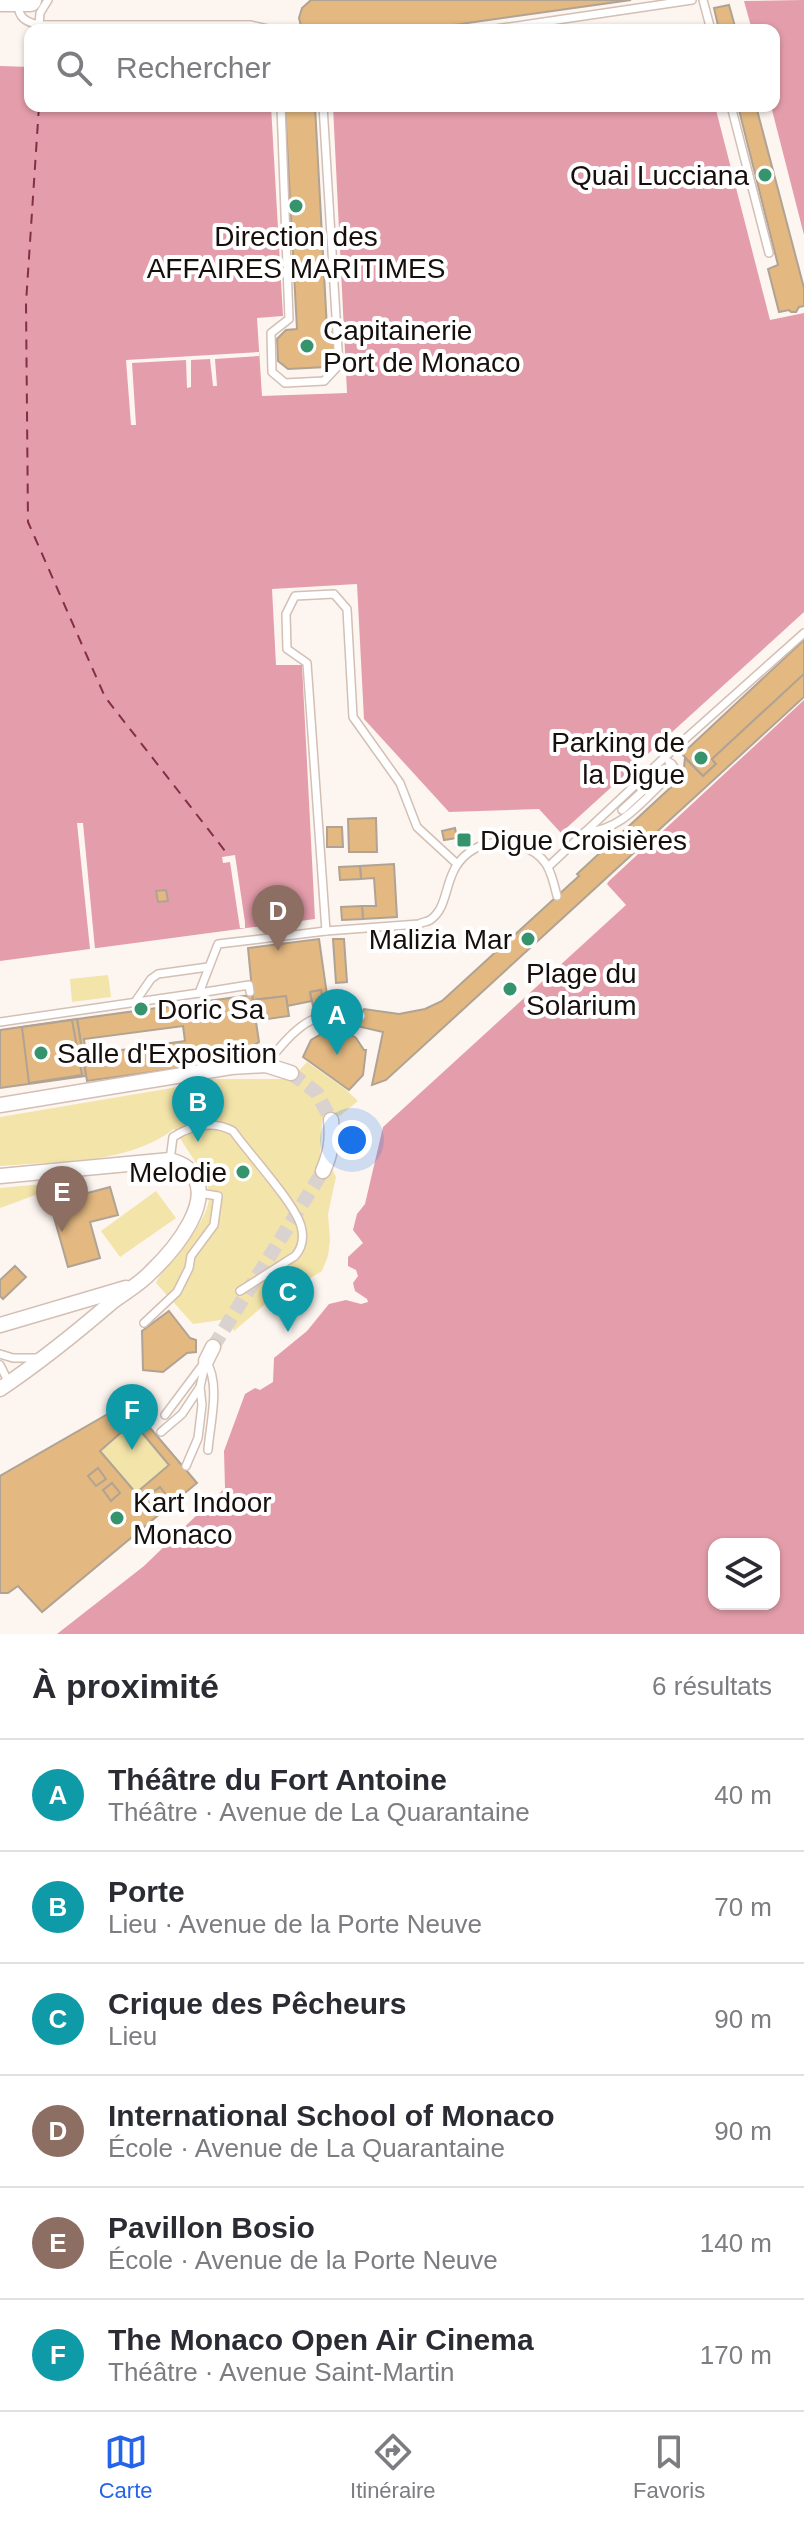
<!DOCTYPE html>
<html lang="fr">
<meta charset="utf-8">
<style>
:root{--surface:#fff;--page:#f7f7f7;--text:#2b2b33;--muted:#7c7c81;--line:#e1e1e2;--accent:#2563eb}
body{margin:0;font-family:Arial,sans-serif;background:var(--page);color:var(--text)}
.controls{position:absolute;right:24px;bottom:24px;display:grid;overflow:hidden;border-radius:16px;box-shadow:0 2px 6px #0004}
.controls button{width:72px;height:72px;display:grid;place-items:center;padding:0;border:0;border-bottom:2px solid var(--line);background:var(--surface);color:var(--text);font:40px sans-serif}
.you{position:absolute;left:352px;top:1140px;width:28px;height:28px;margin:-20px;border:6px solid #fff;border-radius:50%;background:#1a73e8;box-shadow:0 0 0 12px #1a73e833}
.badge{display:grid;place-items:center;width:52px;height:52px;border-radius:50%;background:var(--accent);color:#fff;font-size:26px;font-weight:700}
.pin{position:absolute;translate:-50% -66px;filter:drop-shadow(0 2px 4px #0008)}
.pin::after{content:'';position:absolute;top:42px;width:28px;height:24px;background:inherit;clip-path:polygon(0 0,100% 0,50% 100%)}
.list{margin:0;padding:0;list-style:none}
h2{display:flex;justify-content:space-between;align-items:center;height:104px;margin:0;padding:0 32px;font-size:34px}
h2 small{font-size:26px;font-weight:400;color:var(--muted)}
.list li{display:grid;grid-template-columns:52px 1fr auto;gap:24px;align-items:center;box-sizing:border-box;height:112px;padding:0 32px;border-top:2px solid var(--line)}
.list b{display:block;font-size:30px;white-space:nowrap}
.list p{margin:0;font-size:26px;white-space:nowrap;color:var(--muted)}
.list em{font-size:26px;font-style:normal;color:var(--muted)}
.icon{flex:none;width:44px;height:44px;fill:none;stroke:currentColor;stroke-width:2;stroke-linecap:round;stroke-linejoin:round}
.map{position:relative;flex:none;width:804px;height:1634px;overflow:hidden}
.search{position:absolute;background:var(--surface);box-shadow:0 2px 6px #0004;left:24px;right:24px;top:24px;height:88px;display:flex;align-items:center;gap:20px;box-sizing:border-box;padding:0 28px;border-radius:16px;color:var(--muted);font-size:30px}
.sheet{height:776px;background:var(--surface)}
nav{display:flex;justify-content:space-around;align-items:center;box-sizing:border-box;height:112px;border-top:2px solid var(--line);background:var(--surface);font-size:22px;color:var(--muted)}
nav a{display:grid;justify-items:center;gap:4px}
nav .on{color:var(--accent)}
.map>svg:first-child{display:block}
.green{fill:#f3e4a9}
.water{fill:#e49dab;fill-rule:evenodd}
.pier{fill:#fdf5f0}
.lines{fill:none;stroke-linecap:round;stroke-linejoin:round}
.ferry{stroke:#832f46;stroke-width:2;stroke-dasharray:10 8;stroke-linecap:butt}
.building{fill:#e3b881;stroke:#b0a393;stroke-width:2;fill-rule:evenodd}
.minor-tunnel{stroke:#dad2ce;stroke-width:14;stroke-dasharray:14 7;stroke-linecap:butt}
.service-casing{stroke:#d3bfb4;stroke-width:10}
.minor-casing{stroke:#d3bfb4;stroke-width:17}
.secondary-casing{stroke:#d3bfb4;stroke-width:25}
.service{stroke:#fff;stroke-width:7}
.minor{stroke:#fff;stroke-width:14}
.secondary{stroke:#fff;stroke-width:22}
.poi-dot{fill:#36946c;stroke:#fff;stroke-width:3}
.labels{text-anchor:middle;stroke-width:8;stroke-linejoin:round;paint-order:stroke}
.poi-label{font-size:28px;fill:#160f0b;stroke:#fff;text-anchor:start}
</style>
<div class="map">
<svg width="804" height="1634" viewBox="0 0 804 1634">
<rect width="100%" height="100%" fill="#fdf5f0"/>
<g class="green">
<polygon points="108,975 111,997 72,1002 70,979"/>
<path d="M307,1062L344,1088L358,1101L341,1115L322,1120L320,1163L332,1169L336,1177L328,1214L330,1240L328,1256L322,1271L307,1280L302,1286L276,1295L234,1331L227,1319L193,1324L156,1283C161,1271 171,1265 179,1254C226,1190 213,1191 174,1129C127,1165 57,1161 0,1166V1117L178,1087L202,1079H291Z"/>
<polygon points="43,1184 41,1193 0,1208 0,1188"/>
<polygon points="156,1191 176,1218 120,1257 101,1231"/>
<polygon points="133,1422 169,1465 136,1493 100,1451"/>
</g>
<g class="water">
<polygon points="804,0 804,235 771,106 774,106 774,30 752,30 744,1"/>
<polygon points="0,66 30,67 30,106 271,106 283,316 257,318 262,396 347,393 333,106 715,106 770,320 804,313 804,612 561,833 539,809 449,812 364,719 357,584 272,589 276,665 302,665 315,919 0,961"/>
<path d="M804,700V1634H57L144,1566L225,1488L224,1451L245,1394L255,1388L260,1390L273,1382L274,1358L307,1331L329,1304L346,1300L361,1304L368,1302L367,1299L355,1291L353,1283L358,1276L356,1270L348,1266V1257L363,1243L353,1230L357,1214L365,1204L383,1127L626,905L607,884L609,881ZM714,1544H774V1604H714Z"/>
</g>
<g class="pier">
<polygon points="693,15 696,30 690,30 687,23 672,25 672,30 654,30 654,27 638,29 637,23"/>
<polygon points="259,352 259,356 215,359 217,386 213,386 210,359 191,360 191,387 187,388 186,360 132,363 136,425 131,425 126,360"/>
<polygon points="77,823 83,823 95,949 90,949"/>
<polygon points="235,855 245,922 245,928 240,928 239,922 230,862 223,863 222,857"/>
</g>
<g class="lines">
<polyline class="ferry" points="39,106 26,303 28,522 105,697 229,856"/>
</g>
<g class="building">
<polygon points="311,0 631,0 418,30 302,30 299,18 302,8"/>
<polygon points="729,5 736,30 719,30 714,8"/>
<polygon points="285,106 315,106 327,329 335,335 336,358 327,367 288,369 278,361 277,339 286,330 297,329"/>
<polygon points="738,106 756,106 804,288 804,306 799,307 796,312 791,312 789,310 779,312 768,269 778,265"/>
<polygon points="804,640 804,674 712,759 716,764 703,776 682,754"/>
<polygon points="804,674 804,697 386,1080 372,1085 383,1032 357,1026 364,1009 399,1014 425,1009 442,1001 579,876 577,874 683,776 685,758 703,776 716,764 712,759"/>
<polygon points="376,818 377,852 349,852 348,819"/>
<polygon points="327,827 342,827 343,847 327,847"/>
<polygon points="455,828 457,838 444,840 442,831"/>
<polygon points="394,864 397,917 363,919 362,906 376,906 374,878 361,879 360,866"/>
<polygon points="360,866 361,879 340,880 339,867"/>
<polygon points="166,890 168,901 158,902 156,891"/>
<polygon points="362,906 363,919 342,920 341,907"/>
<polygon points="319,939 327,995 322,996 321,990 310,992 312,1001 287,1006 286,996 253,1000 248,948"/>
<polygon points="333,939 344,939 347,982 336,983"/>
<polygon points="321,990 322,996 327,995 327,1002 313,1006 310,992"/>
<path d="M252,995L259,1042L250,1048L224,1057V1062L87,1081L77,1019ZM183,1026L185,1041L86,1055L84,1039Z"/>
<polygon points="286,996 289,1016 268,1019 267,1014 255,1015 253,1000"/>
<polygon points="77,1019 86,1076 0,1088 0,1030"/>
<polygon points="72,1020 82,1075 29,1083 22,1027"/>
<polygon points="328,1030 347,1032 356,1038 364,1050 366,1050 363,1075 349,1090 303,1057 311,1040"/>
<polygon points="110,1187 118,1215 90,1222 100,1258 68,1267 50,1203"/>
<polygon points="15,1266 26,1277 3,1299 0,1296 0,1280"/>
<polygon points="169,1311 190,1338 196,1340 196,1352 187,1353 163,1372 143,1370 142,1331"/>
<path d="M120,1407L134,1409L197,1483L42,1612L18,1586L8,1593H0V1476ZM133,1422L169,1465L136,1493L100,1451Z"/>
<polygon points="98,1468 106,1479 96,1486 88,1476"/>
<polygon points="112,1483 120,1493 111,1501 103,1490"/>
<polygon points="160,1487 168,1497 159,1504 151,1494"/>
</g>
<g class="lines">
<g class="minor-tunnel">
<polyline points="291,1073 317,1093 331,1120"/>
<polyline points="213,1347 323,1171"/>
</g>
<defs>
<g id="service">
<polyline points="703,0 711,30"/>
<path d="M18,3C18,18 26,22 39,25H250L272,30"/>
<polyline points="39,25 40,13 48,0"/>
<polyline points="489,30 692,0"/>
<polyline points="281,106 289,319 271,333 272,372 285,383 324,381 339,365 323,106"/>
<polyline points="731,106 769,253"/>
<polyline points="669,762 683,776"/>
<polyline points="622,810 672,764"/>
<path d="M585,832C619,831 640,804 663,782"/>
<polyline points="549,866 665,757 804,633"/>
<polyline points="326,931 307,663 287,649 286,614 295,596 334,594 347,609 353,717 400,783 417,827 456,863"/>
<polyline points="199,993 249,985 250,992"/>
<polyline points="135,1002 151,979 158,974 208,967"/>
<path d="M0,1022L199,993L218,944L326,931L419,924C422,922 427,922 430,920C453,905 440,867 476,848C489,841 504,841 518,845C547,854 551,870 557,896"/>
<path d="M266,1065C291,1031 316,1004 361,1016"/>
<path d="M170,1160L173,1137C192,1125 212,1120 233,1131C249,1154 294,1202 301,1226C304,1237 303,1247 295,1256L240,1291"/>
<polyline points="144,1323 177,1292 189,1268 191,1256 214,1225 218,1196 199,1193"/>
<polyline points="0,1354 13,1358 36,1358"/>
<path d="M206,1361C221,1384 210,1423 208,1450"/>
<polyline points="0,1365 9,1383"/>
<polyline points="165,1415 204,1363"/>
<polyline points="161,1432 182,1414 200,1387"/>
<polyline points="186,1466 198,1438 202,1405 200,1387 206,1361"/>
</g>
<g id="minor">
<polyline points="0,1105 231,1067 266,1065 291,1073"/>
<path d="M323,1171C331,1153 333,1139 331,1120"/>
<path d="M0,1176L170,1160C175,1162 183,1164 187,1168C221,1196 173,1251 151,1272C140,1284 125,1292 112,1302C76,1333 40,1362 0,1389"/>
<polyline points="0,1325 126,1288"/>
<polyline points="206,1361 213,1347"/>
</g>
<polyline id="secondary" points="0,0 30,0"/>
</defs>
<use href="#service" class="service-casing"/>
<use href="#minor" class="minor-casing"/>
<use href="#secondary" class="secondary-casing"/>
<use href="#service" class="service"/>
<use href="#minor" class="minor"/>
<use href="#secondary" class="secondary"/>
</g>
<g class="poi-dot">
<circle cx="765" cy="175" r="8"/>
<circle cx="296" cy="206" r="8"/>
<circle cx="307" cy="346" r="8"/>
<circle cx="701" cy="758" r="8"/>
<rect x="456" y="832" width="16" height="16" rx="4"/>
<circle cx="528" cy="939" r="8"/>
<circle cx="510" cy="989" r="8"/>
<circle cx="141" cy="1009" r="8"/>
<circle cx="41" cy="1053" r="8"/>
<circle cx="243" cy="1172" r="8"/>
<circle cx="117" cy="1518" r="8"/>
</g>
<g class="labels">
<g class="poi-label">
<text x="749" y="185" text-anchor="end">Quai Lucciana</text>
<text x="296" y="246" text-anchor="middle">Direction des<tspan x="296" dy="32">AFFAIRES MARITIMES</tspan></text>
<text x="323" y="340">Capitainerie<tspan x="323" dy="32">Port de Monaco</tspan></text>
<text x="685" y="752" text-anchor="end">Parking de<tspan x="685" dy="32">la Digue</tspan></text>
<text x="480" y="850">Digue Croisières</text>
<text x="512" y="949" text-anchor="end">Malizia Mar</text>
<text x="526" y="983">Plage du<tspan x="526" dy="32">Solarium</tspan></text>
<text x="157" y="1019">Doric Sa</text>
<text x="57" y="1063">Salle d'Exposition</text>
<text x="227" y="1182" text-anchor="end">Melodie</text>
<text x="133" y="1512">Kart Indoor<tspan x="133" dy="32">Monaco</tspan></text>
</g>
</g>
</svg>
<div class="controls">
<button><svg class="icon" aria-label="layers" viewBox="0 0 24 24"><path d="M12 4l9 5-9 5-9-5zM3 14l9 5 9-5"/></svg></button>
</div>
<div class="you"></div>
<div class="pin badge" style="left:337px;top:1055px;background:#0f9aa8">A</div>
<div class="pin badge" style="left:198px;top:1142px;background:#0f9aa8">B</div>
<div class="pin badge" style="left:288px;top:1332px;background:#0f9aa8">C</div>
<div class="pin badge" style="left:278px;top:951px;background:#8d6e63">D</div>
<div class="pin badge" style="left:62px;top:1232px;background:#8d6e63">E</div>
<div class="pin badge" style="left:132px;top:1450px;background:#0f9aa8">F</div>
<div class="search"><svg class="icon" aria-label="search" viewBox="0 0 24 24"><circle cx="10" cy="10" r="6"/><path d="M15 15l6 6"/></svg>Rechercher</div>
</div>
<section class="sheet">
<h2>À proximité<small>6 résultats</small></h2>
<ul class="list">
<li><span class="badge" style="background:#0f9aa8">A</span><div><b>Théâtre du Fort Antoine</b><p>Théâtre · Avenue de La Quarantaine</p></div><em>40 m</em></li>
<li><span class="badge" style="background:#0f9aa8">B</span><div><b>Porte</b><p>Lieu · Avenue de la Porte Neuve</p></div><em>70 m</em></li>
<li><span class="badge" style="background:#0f9aa8">C</span><div><b>Crique des Pêcheurs</b><p>Lieu</p></div><em>90 m</em></li>
<li><span class="badge" style="background:#8d6e63">D</span><div><b>International School of Monaco</b><p>École · Avenue de La Quarantaine</p></div><em>90 m</em></li>
<li><span class="badge" style="background:#8d6e63">E</span><div><b>Pavillon Bosio</b><p>École · Avenue de la Porte Neuve</p></div><em>140 m</em></li>
<li><span class="badge" style="background:#0f9aa8">F</span><div><b>The Monaco Open Air Cinema</b><p>Théâtre · Avenue Saint-Martin</p></div><em>170 m</em></li>
</ul>
</section>
<nav>
<a class="on"><svg class="icon" aria-label="map" viewBox="0 0 24 24"><path d="M3 6l6-2 6 2 6-2v14l-6 2-6-2-6 2zM9 4v14M15 6v14"/></svg>Carte</a>
<a><svg class="icon" aria-label="directions" viewBox="0 0 24 24"><path d="M12 3l9 9-9 9-9-9zM9 14v-3h6M13 9l2 2-2 2"/></svg>Itinéraire</a>
<a><svg class="icon" aria-label="saved" viewBox="0 0 24 24"><path d="M7 4h10v16l-5-4-5 4z"/></svg>Favoris</a>
</nav>
